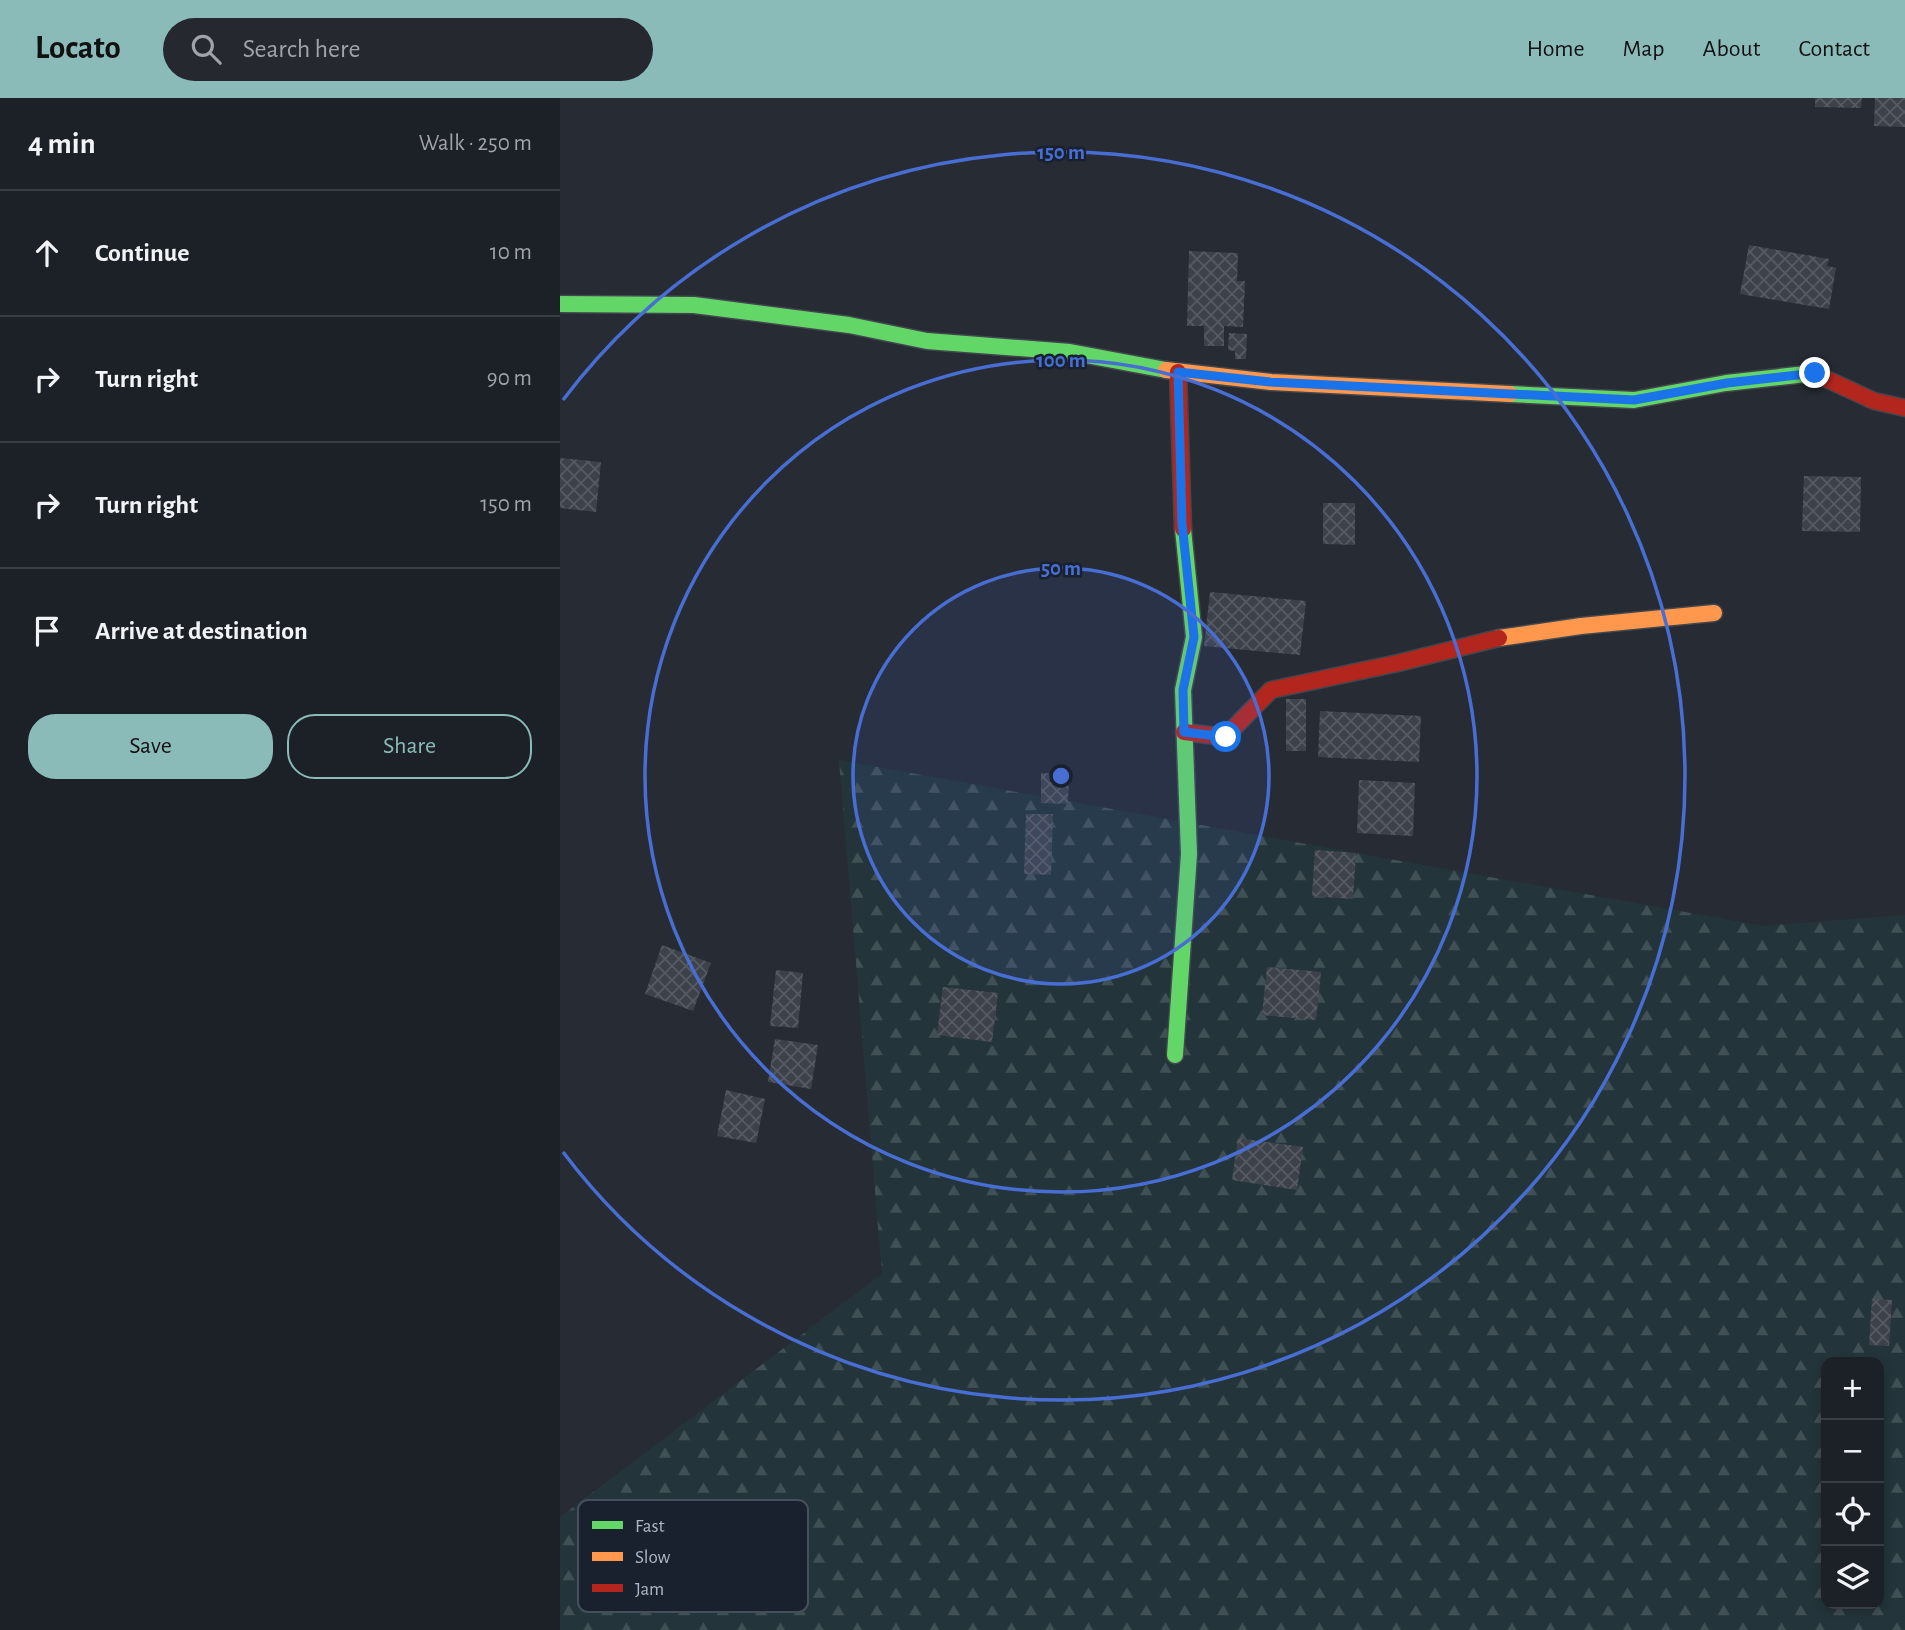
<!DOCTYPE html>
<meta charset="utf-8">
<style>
:root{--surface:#1c2027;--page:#25282f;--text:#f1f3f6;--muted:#a0a3a7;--line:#3a3e44;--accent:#8bbbb9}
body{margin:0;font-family:"Alegreya Sans",sans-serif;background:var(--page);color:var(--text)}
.controls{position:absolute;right:21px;bottom:21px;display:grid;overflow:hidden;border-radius:14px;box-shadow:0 4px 10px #0003}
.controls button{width:63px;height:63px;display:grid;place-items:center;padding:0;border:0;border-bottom:2px solid var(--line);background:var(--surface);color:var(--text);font:35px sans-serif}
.stop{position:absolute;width:21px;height:21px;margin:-16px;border:5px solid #1a73e8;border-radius:50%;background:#fff}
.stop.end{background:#1a73e8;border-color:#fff;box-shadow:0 2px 7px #0008}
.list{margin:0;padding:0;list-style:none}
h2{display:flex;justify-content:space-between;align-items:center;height:91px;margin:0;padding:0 28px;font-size:30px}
h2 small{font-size:23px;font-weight:400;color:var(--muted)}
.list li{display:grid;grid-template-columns:46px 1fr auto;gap:21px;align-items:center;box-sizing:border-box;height:126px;padding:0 28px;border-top:2px solid var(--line)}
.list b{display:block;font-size:26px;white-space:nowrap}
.list em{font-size:23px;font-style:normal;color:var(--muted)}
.actions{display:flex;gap:14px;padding:21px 28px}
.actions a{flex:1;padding:16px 0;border:2px solid var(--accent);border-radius:28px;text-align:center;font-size:24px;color:var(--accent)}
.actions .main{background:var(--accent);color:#111}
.icon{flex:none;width:38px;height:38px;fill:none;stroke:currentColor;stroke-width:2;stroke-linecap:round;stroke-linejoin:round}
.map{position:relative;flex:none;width:1345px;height:1532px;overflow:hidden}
header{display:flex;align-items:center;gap:42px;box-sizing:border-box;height:98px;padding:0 35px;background:var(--accent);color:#111}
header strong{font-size:33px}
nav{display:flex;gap:38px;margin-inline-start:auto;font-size:24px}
.search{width:490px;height:63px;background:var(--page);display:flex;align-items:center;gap:18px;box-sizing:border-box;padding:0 24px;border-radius:38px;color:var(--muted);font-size:26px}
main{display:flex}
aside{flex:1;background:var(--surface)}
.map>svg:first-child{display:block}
.forest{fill:url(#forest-firs);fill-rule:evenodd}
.building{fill:url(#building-cross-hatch)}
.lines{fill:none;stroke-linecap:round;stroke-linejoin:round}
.fast-casing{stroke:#42464d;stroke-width:19}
.slow-casing{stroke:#42464d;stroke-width:19}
.jam-casing{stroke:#42464d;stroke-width:19}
.fast{stroke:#63d668;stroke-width:16}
.slow{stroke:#ff974d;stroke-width:16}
.jam{stroke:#b3261e;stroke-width:16}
.route{stroke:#1a73e8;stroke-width:9}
.ring{fill:none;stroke:#486ed3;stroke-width:3.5}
.key{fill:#19212e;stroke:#464e5c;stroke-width:2}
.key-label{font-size:19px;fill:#aeb7c6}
.centre{fill:#486ed3;stroke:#19212e;stroke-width:3.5}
.ring-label{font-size:21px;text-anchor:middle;font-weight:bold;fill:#486ed3;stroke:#19212e;stroke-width:5;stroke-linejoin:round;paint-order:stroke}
</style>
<header>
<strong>Locato</strong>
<div class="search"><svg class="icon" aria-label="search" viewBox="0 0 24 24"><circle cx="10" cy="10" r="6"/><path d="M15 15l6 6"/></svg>Search here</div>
<nav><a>Home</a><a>Map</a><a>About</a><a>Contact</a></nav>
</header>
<main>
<aside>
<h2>4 min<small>Walk · 250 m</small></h2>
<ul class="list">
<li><svg class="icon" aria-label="ahead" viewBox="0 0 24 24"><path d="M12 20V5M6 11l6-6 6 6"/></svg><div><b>Continue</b></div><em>10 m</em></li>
<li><svg class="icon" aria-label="right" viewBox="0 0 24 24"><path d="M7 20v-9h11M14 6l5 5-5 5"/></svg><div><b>Turn right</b></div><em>90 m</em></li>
<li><svg class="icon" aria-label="right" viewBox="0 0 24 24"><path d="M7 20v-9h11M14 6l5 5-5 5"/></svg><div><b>Turn right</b></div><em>150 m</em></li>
<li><svg class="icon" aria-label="arrive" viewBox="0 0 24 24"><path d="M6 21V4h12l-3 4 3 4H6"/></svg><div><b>Arrive at destination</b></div></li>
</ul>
<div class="actions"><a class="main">Save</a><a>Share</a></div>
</aside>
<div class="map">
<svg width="1345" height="1532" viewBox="0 0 1345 1532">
<defs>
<pattern id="forest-firs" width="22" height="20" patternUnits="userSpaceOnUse" patternTransform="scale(1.75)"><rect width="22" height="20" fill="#23353a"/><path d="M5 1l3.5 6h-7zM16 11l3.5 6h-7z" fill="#405055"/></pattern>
<pattern id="building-cross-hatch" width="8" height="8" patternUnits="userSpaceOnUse" patternTransform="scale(1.75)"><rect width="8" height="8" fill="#3d424a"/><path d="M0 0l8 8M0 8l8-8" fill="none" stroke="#565b63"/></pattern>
</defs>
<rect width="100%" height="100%" fill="#262b34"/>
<path class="forest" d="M279,662L1203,828L1345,817V1532H0V1419L322,1176ZM1266,1264H1319V1506H1266Z"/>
<g class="building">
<polygon points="1255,0 1302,0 1301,10 1255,9"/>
<polygon points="1315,0 1345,0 1345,29 1314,28"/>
<polygon points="1189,147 1269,161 1267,168 1276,170 1269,211 1180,196"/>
<polygon points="629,153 678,155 677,183 685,183 683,229 664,228 664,248 644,248 644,228 627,228"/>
<polygon points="669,235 687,236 686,261 675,261 675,253 668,252"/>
<polygon points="0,360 41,364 36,414 0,410"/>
<polygon points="1244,378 1301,379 1300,434 1242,433"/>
<polygon points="763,405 795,405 795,447 763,446"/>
<polygon points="650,494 746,503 740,557 644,548"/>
<rect x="726" y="601" width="20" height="52"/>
<polygon points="760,613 861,618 859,664 758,659"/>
<polygon points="481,675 509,676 508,706 481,705"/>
<polygon points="799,682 855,685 853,738 797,735"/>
<polygon points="466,716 493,716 491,777 464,776"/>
<polygon points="755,752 796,755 793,801 752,798"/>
<polygon points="102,847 151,865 133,913 85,896"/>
<polygon points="707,869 761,874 756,922 702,917"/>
<polygon points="216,872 243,875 238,930 210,928"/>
<polygon points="383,889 438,895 432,944 377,937"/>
<polygon points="215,941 258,947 251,991 208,984"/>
<polygon points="166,992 205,1001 196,1045 157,1038"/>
<polygon points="678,1040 743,1049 737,1092 672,1082"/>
<polygon points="1312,1201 1332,1202 1329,1248 1309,1247"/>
</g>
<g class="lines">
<defs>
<g id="fast">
<polyline points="0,206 134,207 289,227 367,243 510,254 606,272"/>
<polyline points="950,296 1074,302 1166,285 1255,275 1260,278"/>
<polyline points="615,957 629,756 623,592 634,539 623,431"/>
</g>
<g id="slow">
<polyline points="606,272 711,284 950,296"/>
<polyline points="939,540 1021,528 1154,515"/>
</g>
<g id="jam">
<polyline points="618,274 623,431"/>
<polyline points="1260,278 1314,303 1345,310"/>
<polyline points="624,634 665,639 711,592 838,565 939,540"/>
</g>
</defs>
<use href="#fast" class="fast-casing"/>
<use href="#slow" class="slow-casing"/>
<use href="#jam" class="jam-casing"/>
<use href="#fast" class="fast"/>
<use href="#slow" class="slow"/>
<use href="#jam" class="jam"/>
</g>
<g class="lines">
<polyline class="route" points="666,639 624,634 623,592 634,539 622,425 618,274 710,284 1074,302 1167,285 1255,275"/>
</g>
<circle cx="501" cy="678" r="208" fill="#486ed3" fill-opacity=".12"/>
<g class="ring">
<circle cx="501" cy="678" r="208"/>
<circle cx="501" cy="678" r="416"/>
<path d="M3 302A624 624 0 1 1 3 1054"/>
</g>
<rect x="18" y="1402" width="230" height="112" rx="10" class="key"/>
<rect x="32" y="1423" width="31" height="8" fill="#63d668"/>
<rect x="32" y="1454" width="31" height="9" fill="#ff974d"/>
<rect x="32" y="1486" width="31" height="8" fill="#b3261e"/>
<g class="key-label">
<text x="75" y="1434">Fast</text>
<text x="75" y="1465">Slow</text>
<text x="75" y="1497">Jam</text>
</g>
<circle cx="501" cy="678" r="10" class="centre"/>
<g class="ring-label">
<text x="501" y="61">150 m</text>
<text x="501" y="269">100 m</text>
<text x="501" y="477">50 m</text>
</g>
</svg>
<div class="controls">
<button>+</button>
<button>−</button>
<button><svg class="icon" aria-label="locate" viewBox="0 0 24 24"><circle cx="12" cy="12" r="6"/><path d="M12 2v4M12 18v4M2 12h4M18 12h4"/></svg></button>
<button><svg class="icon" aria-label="layers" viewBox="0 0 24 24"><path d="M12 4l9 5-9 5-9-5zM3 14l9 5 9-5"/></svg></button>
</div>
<div class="stop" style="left:666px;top:639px"></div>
<div class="stop end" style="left:1255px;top:275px"></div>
</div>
</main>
